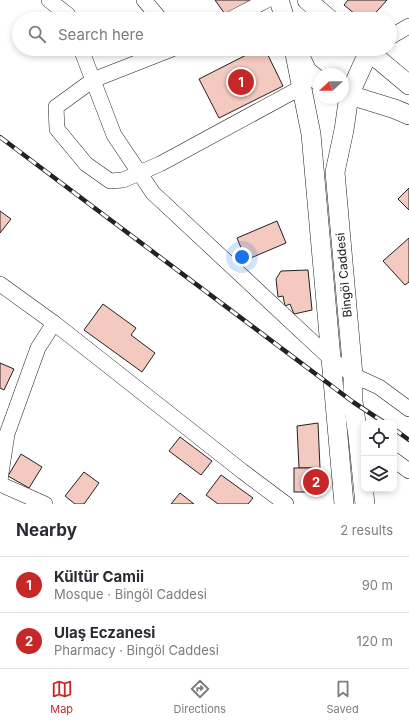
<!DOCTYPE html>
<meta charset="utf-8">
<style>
:root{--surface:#fff;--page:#f2f2f3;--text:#2b2b33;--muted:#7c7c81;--line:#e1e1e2;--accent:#c62828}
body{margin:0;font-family:Inter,sans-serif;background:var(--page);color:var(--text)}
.controls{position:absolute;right:12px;bottom:12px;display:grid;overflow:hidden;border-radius:8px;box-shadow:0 2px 6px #0003}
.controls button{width:36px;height:36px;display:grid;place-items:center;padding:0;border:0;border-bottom:1px solid var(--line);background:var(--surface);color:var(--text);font:20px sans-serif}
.compass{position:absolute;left:313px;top:68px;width:36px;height:36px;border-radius:50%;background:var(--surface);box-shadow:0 2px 6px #0003;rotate:249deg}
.you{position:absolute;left:242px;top:257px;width:14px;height:14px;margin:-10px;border:3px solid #fff;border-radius:50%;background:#1a73e8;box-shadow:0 0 0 6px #1a73e833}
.badge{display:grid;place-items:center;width:26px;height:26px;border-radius:50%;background:var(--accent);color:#fff;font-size:13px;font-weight:700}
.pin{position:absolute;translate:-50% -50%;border:2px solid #fff;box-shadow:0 1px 4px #0006}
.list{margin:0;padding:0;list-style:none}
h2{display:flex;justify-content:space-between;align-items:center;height:52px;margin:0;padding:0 16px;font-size:17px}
h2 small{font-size:13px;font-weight:400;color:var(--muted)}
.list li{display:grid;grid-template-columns:26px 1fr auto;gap:12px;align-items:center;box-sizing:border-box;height:56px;padding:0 16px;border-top:1px solid var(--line)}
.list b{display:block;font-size:15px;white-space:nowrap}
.list p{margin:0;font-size:13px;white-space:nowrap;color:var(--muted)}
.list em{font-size:13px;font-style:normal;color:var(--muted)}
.icon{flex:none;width:22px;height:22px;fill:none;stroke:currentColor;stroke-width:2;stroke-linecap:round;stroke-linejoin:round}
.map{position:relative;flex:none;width:409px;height:504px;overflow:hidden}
.search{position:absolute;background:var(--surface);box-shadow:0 2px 6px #0003;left:12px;right:12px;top:12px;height:44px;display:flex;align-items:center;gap:10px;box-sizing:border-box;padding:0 14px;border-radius:22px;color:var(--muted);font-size:15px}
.sheet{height:164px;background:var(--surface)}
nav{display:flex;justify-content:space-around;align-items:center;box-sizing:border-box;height:56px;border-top:1px solid var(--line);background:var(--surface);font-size:11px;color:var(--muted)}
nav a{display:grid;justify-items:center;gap:2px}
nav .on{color:var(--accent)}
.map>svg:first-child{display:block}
.building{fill:#f3c9c0;stroke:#222}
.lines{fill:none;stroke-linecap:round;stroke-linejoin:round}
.minor-casing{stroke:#222;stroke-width:16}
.major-casing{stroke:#222;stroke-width:20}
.minor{stroke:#fff;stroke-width:15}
.major{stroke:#fff;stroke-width:19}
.rail-casing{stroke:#222;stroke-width:4.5}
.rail{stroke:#fff;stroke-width:3;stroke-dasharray:9;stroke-linecap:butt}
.labels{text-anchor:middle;stroke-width:3;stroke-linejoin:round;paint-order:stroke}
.street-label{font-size:12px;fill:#222;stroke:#fff}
</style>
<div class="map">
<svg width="409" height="504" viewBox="0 0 409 504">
<rect width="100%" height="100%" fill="#fff"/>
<g class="building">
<polygon points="215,0 251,0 227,17"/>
<polygon points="348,0 387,0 370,19 361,19 344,5"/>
<polygon points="258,49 265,49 283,86 219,118 199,79"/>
<polygon points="409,188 409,210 398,199"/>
<polygon points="0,211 11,219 0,233"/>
<polygon points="277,221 286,243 246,260 237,238"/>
<polygon points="409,238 409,282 405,285 383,261"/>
<polygon points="308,270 312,310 294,314 290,304 285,306 283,296 278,297 276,279 281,271"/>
<polygon points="103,304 136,328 131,335 155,353 142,372 84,330"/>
<polygon points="0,363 14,369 4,390 0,388"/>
<polygon points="318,423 320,468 299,468 297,426"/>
<polygon points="180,437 212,461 201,475 169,451"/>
<polygon points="21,454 42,467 29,488 8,476"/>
<rect x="294" y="468" width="26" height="24"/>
<polygon points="84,472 99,483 84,504 75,504 65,496"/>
<polygon points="221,475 253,498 248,504 218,504 206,495"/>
<polygon points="180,493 194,504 171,504"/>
</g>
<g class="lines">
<defs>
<g id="minor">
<polyline points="49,0 68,15"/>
<polyline points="144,0 160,19"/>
<polyline points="231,19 267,0"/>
<polyline points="390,37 409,26"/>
<polyline points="81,49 114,135 153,193 331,359 353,375 379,387 409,409"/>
<polyline points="172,49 93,80 56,107 57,129 86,164 110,181 123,180 160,164 302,87"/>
<polyline points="0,284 54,323 242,471 286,504"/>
<polyline points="394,460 409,471"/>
<polyline points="0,480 7,434 38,348 54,323"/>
<polyline points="0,484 45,504"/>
</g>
<g id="major">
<polyline points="279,0 285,19"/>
<polyline points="307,0 329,19"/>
<polyline points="294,49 311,134 344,504"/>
<polyline points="366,49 409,85"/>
<polyline points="299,54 307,71 319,81"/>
<polyline points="343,93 395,109 409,115"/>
<polyline points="365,504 358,436 353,402 353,375 335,172 344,130 349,95 369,51"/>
</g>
</defs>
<use href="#minor" class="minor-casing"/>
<use href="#major" class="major-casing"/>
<use href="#minor" class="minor"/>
<use href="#major" class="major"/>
<defs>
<g id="rail">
<polyline points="0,137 353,402 385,423"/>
<polyline points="394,429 409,440"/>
</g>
</defs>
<use href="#rail" class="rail-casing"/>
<use href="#rail" class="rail"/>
</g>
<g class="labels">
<g class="street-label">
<text transform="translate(344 275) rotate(-95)" y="4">Bingöl Caddesi</text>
</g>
</g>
</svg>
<div class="controls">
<button><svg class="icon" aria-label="locate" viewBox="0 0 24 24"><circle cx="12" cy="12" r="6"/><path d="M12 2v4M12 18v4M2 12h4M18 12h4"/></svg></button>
<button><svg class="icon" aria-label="layers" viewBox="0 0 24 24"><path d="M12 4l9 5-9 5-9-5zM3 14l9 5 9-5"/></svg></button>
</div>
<svg class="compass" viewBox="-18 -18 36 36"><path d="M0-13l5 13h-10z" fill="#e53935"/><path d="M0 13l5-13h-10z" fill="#7c7c81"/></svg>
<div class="you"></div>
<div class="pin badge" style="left:241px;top:82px">1</div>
<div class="pin badge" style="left:316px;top:482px">2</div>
<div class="search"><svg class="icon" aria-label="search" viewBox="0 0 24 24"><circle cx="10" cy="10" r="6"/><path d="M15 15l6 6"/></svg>Search here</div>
</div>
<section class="sheet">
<h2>Nearby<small>2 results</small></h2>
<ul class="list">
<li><span class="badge">1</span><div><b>Kültür Camii</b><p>Mosque · Bingöl Caddesi</p></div><em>90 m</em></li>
<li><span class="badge">2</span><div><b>Ulaş Eczanesi</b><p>Pharmacy · Bingöl Caddesi</p></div><em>120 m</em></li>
</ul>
</section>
<nav>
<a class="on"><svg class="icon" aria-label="map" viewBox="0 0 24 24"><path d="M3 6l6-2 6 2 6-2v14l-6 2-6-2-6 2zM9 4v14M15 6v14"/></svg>Map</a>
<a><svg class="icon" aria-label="directions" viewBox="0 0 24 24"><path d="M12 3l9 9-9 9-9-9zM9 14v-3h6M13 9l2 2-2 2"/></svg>Directions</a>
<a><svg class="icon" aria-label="saved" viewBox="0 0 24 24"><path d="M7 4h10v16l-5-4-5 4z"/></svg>Saved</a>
</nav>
